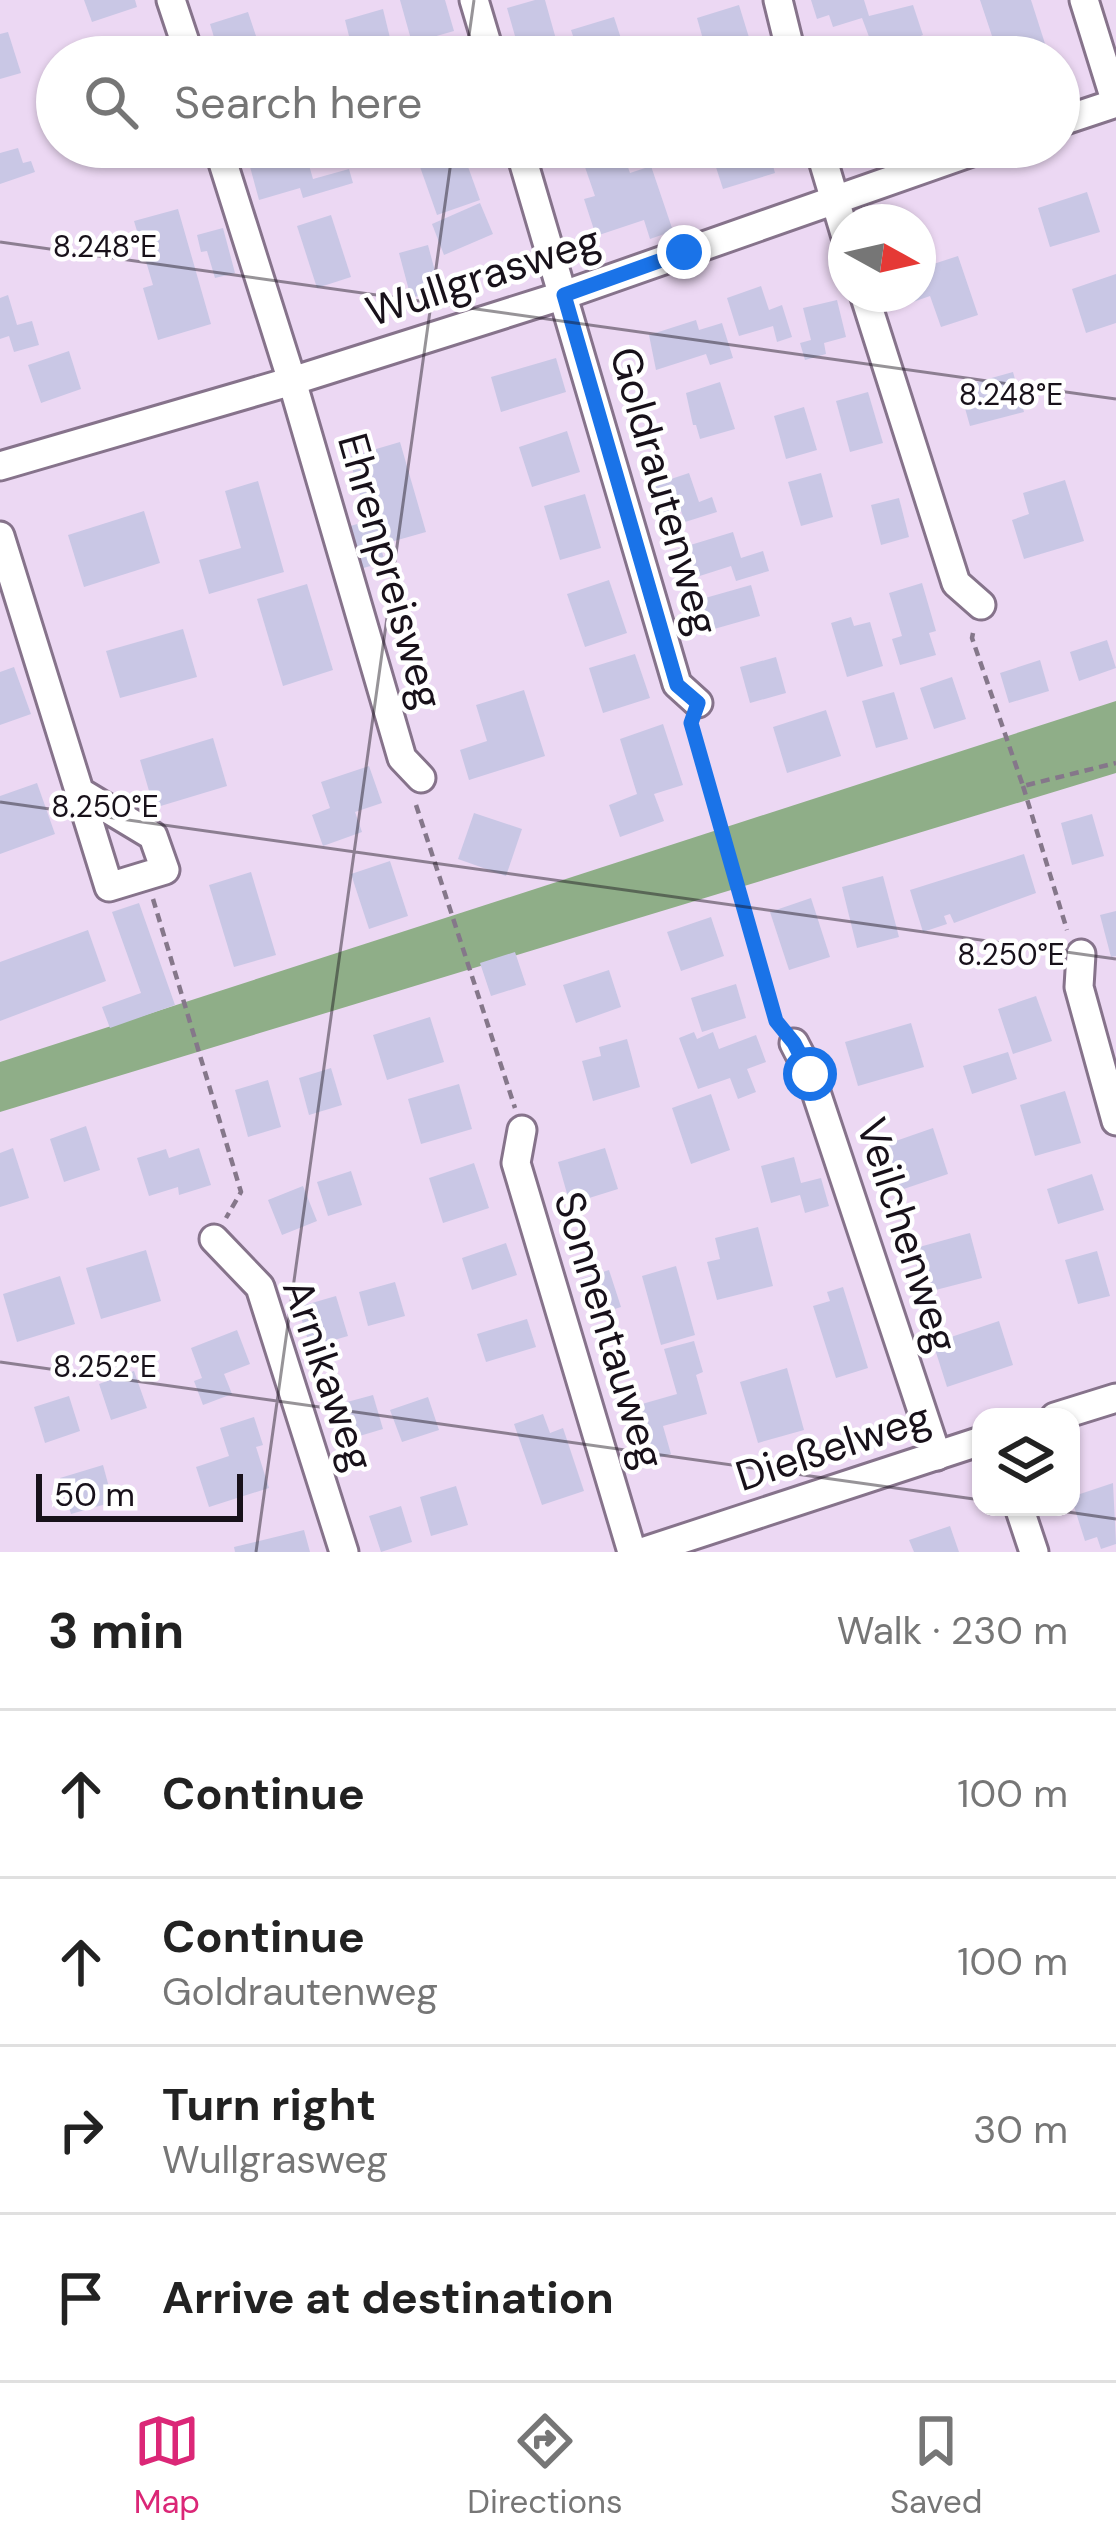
<!DOCTYPE html>
<meta charset="utf-8">
<style>
:root{--surface:#fff;--page:#f6f6f6;--text:#222;--muted:#767676;--line:#e0e0e0;--accent:#db2777}
body{margin:0;font-family:"DM Sans",sans-serif;background:var(--page);color:var(--text)}
.controls{position:absolute;right:36px;bottom:36px;display:grid;overflow:hidden;border-radius:24px;box-shadow:0 3px 9px #0004}
.controls button{width:108px;height:108px;display:grid;place-items:center;padding:0;border:0;border-bottom:3px solid var(--line);background:var(--surface);color:var(--text);font:60px sans-serif}
.compass{position:absolute;left:828px;top:204px;width:108px;height:108px;border-radius:50%;background:var(--surface);box-shadow:0 3px 9px #0004;rotate:98deg}
.scale{position:absolute;left:36px;bottom:30px;width:207px;box-sizing:border-box;padding-left:12px;border:6px solid #18111a;border-top:0;font-size:33px;line-height:42px;white-space:nowrap;color:#18111a;-webkit-text-stroke:9px #fff;paint-order:stroke}
.stop{position:absolute;width:36px;height:36px;margin:-27px;border:9px solid #1a73e8;border-radius:50%;background:#fff}
.stop.end{background:#1a73e8;border-color:#fff;box-shadow:0 3px 12px #0008}
.list{margin:0;padding:0;list-style:none}
h2{display:flex;justify-content:space-between;align-items:center;height:156px;margin:0;padding:0 48px;font-size:51px}
h2 small{font-size:39px;font-weight:400;color:var(--muted)}
.list li{display:grid;grid-template-columns:78px 1fr auto;gap:36px;align-items:center;box-sizing:border-box;height:168px;padding:0 48px;border-top:3px solid var(--line)}
.list b{display:block;font-size:45px;white-space:nowrap}
.list p{margin:0;font-size:39px;white-space:nowrap;color:var(--muted)}
.list em{font-size:39px;font-style:normal;color:var(--muted)}
.icon{flex:none;width:66px;height:66px;fill:none;stroke:currentColor;stroke-width:2;stroke-linecap:round;stroke-linejoin:round}
.map{position:relative;flex:none;width:1116px;height:1552px;overflow:hidden}
.search{position:absolute;background:var(--surface);box-shadow:0 3px 9px #0004;left:36px;right:36px;top:36px;height:132px;display:flex;align-items:center;gap:30px;box-sizing:border-box;padding:0 42px;border-radius:66px;color:var(--muted);font-size:45px}
.sheet{height:828px;background:var(--surface)}
nav{display:flex;justify-content:space-around;align-items:center;box-sizing:border-box;height:168px;border-top:3px solid var(--line);background:var(--surface);font-size:33px;color:var(--muted)}
nav a{display:grid;justify-items:center;gap:6px}
nav .on{color:var(--accent)}
.map>svg:first-child{display:block}
.forest{fill:#8fae88}
.building{fill:#c9c7e5}
.lines{fill:none;stroke-linecap:round;stroke-linejoin:round}
.street-casing{stroke:#86738b;stroke-width:33}
.path{stroke:#85778a;stroke-width:4.5;stroke-dasharray:9 6;stroke-linecap:butt}
.street{stroke:#fff;stroke-width:27}
.route{stroke:#1a73e8;stroke-width:15}
.ticks{fill:none;stroke:#18111a;stroke-width:3;stroke-opacity:0.45}
.labels{text-anchor:middle;stroke-width:9;stroke-linejoin:round;paint-order:stroke}
.street-label{font-size:42px;fill:#18111a;stroke:#fff}
.ticks-label{font-size:30px;text-anchor:middle;fill:#18111a;stroke:#fff;stroke-width:9;stroke-linejoin:round;paint-order:stroke}
</style>
<div class="map">
<svg width="1116" height="1552" viewBox="0 0 1116 1552">
<rect width="100%" height="100%" fill="#ecd8f3"/>
<polygon class="forest" points="1116,701 1116,773 0,1112 0,1062"/>
<g class="building">
<polygon points="84,0 135,0 137,7 92,22"/>
<polygon points="400,0 445,0 454,31 412,43"/>
<polygon points="535,0 545,0 561,57 521,57 507,8"/>
<polygon points="811,0 864,0 869,16 913,5 923,35 893,47 896,57 856,57 874,50 862,18 833,27 829,15 817,19"/>
<polygon points="980,0 1031,0 1048,53 1034,57 999,57"/>
<polygon points="739,5 755,57 708,57 697,18"/>
<polygon points="383,9 390,38 352,48 345,20"/>
<polygon points="248,12 263,57 220,57 210,24"/>
<polygon points="614,17 626,54 580,57 571,30"/>
<polygon points="8,32 21,73 0,79 0,34"/>
<polygon points="143,42 148,57 97,57 97,56"/>
<polygon points="578,147 621,147 630,173 651,166 673,231 650,239 644,220 596,236 584,199 595,196"/>
<polygon points="748,147 768,147 775,173 723,189 713,158"/>
<polygon points="18,148 23,163 31,161 35,172 0,184 0,153"/>
<polygon points="304,148 313,179 349,169 353,183 303,198 300,188 259,200 249,163"/>
<polygon points="462,150 480,200 437,215 419,164"/>
<polygon points="1087,192 1100,232 1050,247 1038,208"/>
<polygon points="480,203 493,234 444,255 432,224"/>
<polygon points="178,209 211,324 158,340 143,288 153,285 134,221"/>
<polygon points="331,215 351,277 317,288 297,226"/>
<polygon points="223,228 235,273 215,278 207,251 201,252 197,235"/>
<polygon points="428,245 440,290 411,298 399,253"/>
<polygon points="958,256 978,315 941,327 930,296 896,308 891,294 918,294 918,269"/>
<polygon points="1116,274 1116,323 1086,333 1072,289"/>
<polygon points="761,286 769,310 782,305 792,337 777,342 773,326 739,336 727,298"/>
<polygon points="8,295 17,325 32,321 39,345 14,352 9,336 0,339 0,298"/>
<polygon points="837,300 846,337 824,343 826,354 805,360 800,343 811,340 803,308"/>
<polygon points="696,320 699,330 722,323 733,358 710,365 706,354 656,370 649,335"/>
<polygon points="69,351 81,389 41,403 28,365"/>
<polygon points="556,358 566,392 501,412 491,377"/>
<polygon points="1013,372 1024,412 970,426 959,387"/>
<polygon points="720,382 735,429 700,439 696,425 693,425 686,393"/>
<polygon points="868,392 883,443 850,452 836,401"/>
<polygon points="804,407 817,450 786,459 774,416"/>
<polygon points="567,431 580,472 532,487 519,447"/>
<polygon points="400,442 426,532 380,545 385,562 356,570 344,528 367,521 349,457"/>
<polygon points="689,473 699,502 712,497 717,512 685,522 680,508 663,514 653,485"/>
<polygon points="821,473 833,517 801,526 788,482"/>
<polygon points="1065,480 1084,541 1024,559 1012,520 1029,514 1023,493"/>
<polygon points="258,481 284,572 209,594 199,560 241,548 225,491"/>
<polygon points="585,494 601,548 560,560 544,506"/>
<polygon points="899,498 909,537 881,545 871,505"/>
<polygon points="144,511 160,563 84,587 68,535"/>
<polygon points="733,532 741,558 763,551 769,571 736,581 731,566 684,581 674,550"/>
<polygon points="609,580 627,633 585,647 567,594"/>
<polygon points="922,583 936,631 929,633 936,655 900,665 892,639 902,636 889,593"/>
<polygon points="307,584 333,670 283,686 257,599"/>
<polygon points="751,585 760,616 700,633 691,602"/>
<polygon points="851,617 854,626 870,622 883,666 847,677 831,623"/>
<polygon points="183,629 197,677 120,698 106,651"/>
<polygon points="1107,640 1116,668 1079,681 1070,652"/>
<polygon points="635,654 650,698 603,713 589,668"/>
<polygon points="776,657 786,693 750,703 740,667"/>
<polygon points="1040,660 1049,691 1009,703 1000,673"/>
<polygon points="14,667 31,714 0,725 0,672"/>
<polygon points="952,677 966,719 934,729 920,688"/>
<polygon points="524,690 545,756 469,780 460,750 487,741 476,705"/>
<polygon points="894,692 908,739 876,748 862,701"/>
<polygon points="826,710 841,756 787,773 773,727"/>
<polygon points="663,724 683,785 654,794 664,821 620,837 609,805 637,794 620,739"/>
<polygon points="213,738 227,786 154,808 140,760"/>
<polygon points="369,766 382,803 355,812 362,832 323,846 312,815 330,808 321,782"/>
<polygon points="37,783 55,834 0,854 0,796"/>
<polygon points="474,813 522,829 506,876 458,859"/>
<polygon points="1092,814 1104,856 1072,865 1061,823"/>
<polygon points="1024,854 1036,893 954,923 950,914 944,916 947,924 923,932 910,890"/>
<polygon points="390,861 408,916 369,929 351,874"/>
<polygon points="251,872 276,955 234,967 209,885"/>
<polygon points="883,876 899,937 857,948 842,887"/>
<polygon points="811,898 830,957 789,970 770,912"/>
<polygon points="139,903 175,1005 110,1028 102,1007 141,993 112,912"/>
<polygon points="1116,911 1116,956 1111,957 1100,915"/>
<polygon points="711,917 724,956 681,971 667,932"/>
<polygon points="88,930 106,981 0,1021 0,962"/>
<polygon points="515,952 526,985 491,996 480,963"/>
<polygon points="609,970 621,1007 576,1023 563,985"/>
<polygon points="736,984 746,1018 702,1032 691,998"/>
<polygon points="1036,996 1052,1041 1013,1054 998,1009"/>
<polygon points="430,1017 444,1062 387,1080 373,1035"/>
<polygon points="911,1023 924,1067 858,1086 845,1042"/>
<polygon points="694,1032 697,1039 713,1032 719,1049 756,1035 766,1062 747,1069 756,1092 738,1099 730,1078 698,1089 679,1038"/>
<polygon points="627,1039 640,1087 593,1101 582,1061 601,1056 599,1047"/>
<polygon points="1008,1052 1017,1079 972,1094 963,1066"/>
<polygon points="331,1068 342,1105 309,1115 299,1078"/>
<polygon points="268,1080 281,1127 248,1137 235,1090"/>
<polygon points="459,1084 472,1129 421,1144 408,1099"/>
<polygon points="1065,1091 1081,1143 1035,1156 1020,1105"/>
<polygon points="711,1094 730,1150 691,1164 672,1108"/>
<polygon points="86,1126 100,1170 64,1182 50,1139"/>
<polygon points="933,1128 948,1174 886,1195 870,1150"/>
<polygon points="13,1148 29,1198 0,1207 0,1153"/>
<polygon points="199,1148 211,1185 179,1195 178,1187 149,1196 137,1158 166,1149 169,1158"/>
<polygon points="605,1148 618,1189 570,1204 558,1162"/>
<polygon points="794,1157 801,1183 821,1178 829,1206 805,1213 800,1195 771,1203 761,1166"/>
<polygon points="474,1163 489,1208 443,1223 429,1178"/>
<polygon points="351,1171 362,1205 328,1216 317,1182"/>
<polygon points="1092,1174 1104,1210 1058,1224 1047,1189"/>
<polygon points="303,1186 317,1221 282,1235 268,1200"/>
<polygon points="758,1227 773,1286 717,1300 707,1262 720,1259 715,1238"/>
<polygon points="970,1233 982,1278 924,1293 912,1249"/>
<polygon points="506,1243 517,1275 472,1290 462,1258"/>
<polygon points="146,1250 161,1301 101,1319 86,1268"/>
<polygon points="1097,1251 1110,1296 1078,1304 1065,1260"/>
<polygon points="676,1266 695,1335 661,1345 642,1276"/>
<polygon points="609,1270 621,1307 593,1316 581,1279"/>
<polygon points="60,1276 75,1324 17,1342 3,1294"/>
<polygon points="395,1282 405,1316 368,1326 359,1292"/>
<polygon points="843,1287 868,1368 836,1378 813,1306 830,1301 827,1292"/>
<polygon points="336,1296 348,1336 310,1347 298,1307"/>
<polygon points="527,1319 536,1347 486,1362 477,1334"/>
<polygon points="999,1321 1013,1365 947,1387 933,1343"/>
<polygon points="237,1330 250,1364 224,1374 232,1394 203,1405 194,1381 202,1378 191,1348"/>
<polygon points="694,1341 703,1372 696,1375 707,1414 663,1426 671,1454 636,1464 621,1410 677,1394 664,1349"/>
<polygon points="787,1368 804,1430 758,1443 740,1382"/>
<polygon points="134,1371 147,1408 111,1420 99,1384"/>
<polygon points="373,1395 383,1429 346,1440 336,1405"/>
<polygon points="69,1396 80,1431 45,1443 34,1407"/>
<polygon points="428,1397 439,1430 402,1442 390,1410"/>
<polygon points="543,1414 550,1433 563,1428 584,1491 542,1505 514,1424"/>
<polygon points="254,1417 263,1445 256,1447 269,1488 209,1507 196,1467 229,1456 220,1428"/>
<polygon points="103,1465 113,1502 71,1514 60,1478"/>
<polygon points="1113,1483 1116,1544 1101,1549 1097,1537 1085,1541 1071,1497"/>
<polygon points="456,1486 468,1525 431,1536 420,1497"/>
<polygon points="401,1506 412,1542 381,1552 369,1516"/>
<polygon points="950,1526 959,1552 914,1552 909,1540"/>
<polygon points="304,1530 310,1552 235,1552 234,1547"/>
</g>
<g class="lines">
<defs>
<g id="street">
<polyline points="171,0 190,57"/>
<polyline points="474,0 491,57"/>
<polyline points="778,0 792,57"/>
<polyline points="1059,122 1116,103 1084,0"/>
<polyline points="218,147 292,381 402,758 421,778"/>
<polyline points="519,147 677,684 698,703"/>
<polyline points="819,147 846,237"/>
<polyline points="864,294 956,583 981,605"/>
<polyline points="0,466 292,381 564,295 986,147"/>
<polyline points="0,536 109,887 165,870 153,836 80,792"/>
<polyline points="1081,954 1079,987 1116,1121"/>
<polyline points="794,1043 810,1074 937,1456"/>
<polyline points="522,1130 516,1163 632,1552"/>
<polyline points="214,1239 260,1287 344,1552"/>
<polyline points="1055,1417 1116,1398"/>
<polyline points="1019,1507 1034,1552"/>
<polyline points="642,1552 981,1441"/>
</g>
</defs>
<use href="#street" class="street-casing"/>
<g class="path">
<polyline points="973,633 972,638 1023,786 1116,763"/>
<polyline points="693,731 776,1020"/>
<polyline points="1023,786 1067,930"/>
<polyline points="416,805 515,1108"/>
<polyline points="153,899 241,1192 226,1218"/>
</g>
<use href="#street" class="street"/>
</g>
<g class="lines">
<polyline class="route" points="684,252 564,295 677,685 698,703 691,723 776,1021 794,1043 810,1074"/>
</g>
<path class="ticks" d="M466,57L474,0M0,242L1116,399M0,802L1116,959M0,1362L981,1500M1033,1507L1116,1519M256,1552L453,147"/>
<g class="labels">
<g class="street-label">
<text transform="translate(483 275) rotate(-18)" y="15">Wullgrasweg</text>
<text transform="translate(665 491) rotate(74)" y="15">Goldrautenweg</text>
<text transform="translate(391 571) rotate(74)" y="15">Ehrenpreisweg</text>
<text transform="translate(908 1235) rotate(72)" y="15">Veilchenweg</text>
<text transform="translate(610 1330) rotate(73)" y="15">Sonnentauweg</text>
<text transform="translate(329 1375) rotate(71)" y="15">Arnikaweg</text>
<text transform="translate(833 1446) rotate(-18)" y="15">Dießelweg</text>
</g>
</g>
<g class="ticks-label">
<text x="105" y="257">8.248°E</text>
<text x="1011" y="405">8.248°E</text>
<text x="105" y="817">8.250°E</text>
<text x="1011" y="965">8.250°E</text>
<text x="105" y="1377">8.252°E</text>
</g>
</svg>
<div class="controls">
<button><svg class="icon" aria-label="layers" viewBox="0 0 24 24"><path d="M12 4l9 5-9 5-9-5zM3 14l9 5 9-5"/></svg></button>
</div>
<svg class="compass" viewBox="-18 -18 36 36"><path d="M0-13l5 13h-10z" fill="#e53935"/><path d="M0 13l5-13h-10z" fill="#767676"/></svg>
<div class="scale">50 m</div>
<div class="stop" style="left:810px;top:1074px"></div>
<div class="stop end" style="left:684px;top:252px"></div>
<div class="search"><svg class="icon" aria-label="search" viewBox="0 0 24 24"><circle cx="10" cy="10" r="6"/><path d="M15 15l6 6"/></svg>Search here</div>
</div>
<section class="sheet">
<h2>3 min<small>Walk · 230 m</small></h2>
<ul class="list">
<li><svg class="icon" aria-label="ahead" viewBox="0 0 24 24"><path d="M12 20V5M6 11l6-6 6 6"/></svg><div><b>Continue</b></div><em>100 m</em></li>
<li><svg class="icon" aria-label="ahead" viewBox="0 0 24 24"><path d="M12 20V5M6 11l6-6 6 6"/></svg><div><b>Continue</b><p>Goldrautenweg</p></div><em>100 m</em></li>
<li><svg class="icon" aria-label="right" viewBox="0 0 24 24"><path d="M7 20v-9h11M14 6l5 5-5 5"/></svg><div><b>Turn right</b><p>Wullgrasweg</p></div><em>30 m</em></li>
<li><svg class="icon" aria-label="arrive" viewBox="0 0 24 24"><path d="M6 21V4h12l-3 4 3 4H6"/></svg><div><b>Arrive at destination</b></div></li>
</ul>
</section>
<nav>
<a class="on"><svg class="icon" aria-label="map" viewBox="0 0 24 24"><path d="M3 6l6-2 6 2 6-2v14l-6 2-6-2-6 2zM9 4v14M15 6v14"/></svg>Map</a>
<a><svg class="icon" aria-label="directions" viewBox="0 0 24 24"><path d="M12 3l9 9-9 9-9-9zM9 14v-3h6M13 9l2 2-2 2"/></svg>Directions</a>
<a><svg class="icon" aria-label="saved" viewBox="0 0 24 24"><path d="M7 4h10v16l-5-4-5 4z"/></svg>Saved</a>
</nav>
